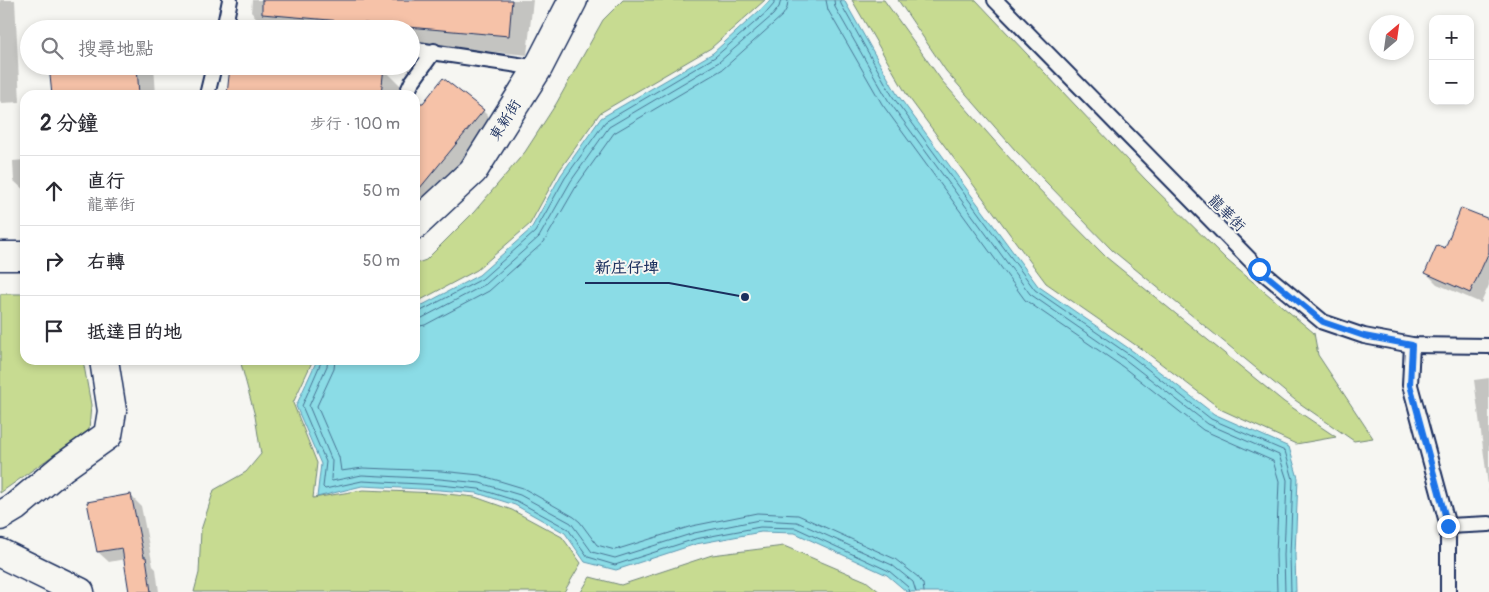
<!DOCTYPE html>
<html lang="zh-TW">
<meta charset="utf-8">
<style>
:root{--surface:#fff;--page:#f7f7f7;--text:#2b2b33;--muted:#7c7c81;--line:#e1e1e2}
body{margin:0;font-family:Pangolin,"LXGW WenKai TC",sans-serif;background:var(--page);color:var(--text)}
.controls{position:absolute;right:15px;top:15px;display:grid;overflow:hidden;border-radius:10px;box-shadow:0 2px 8px #0003}
.controls button{width:45px;height:45px;display:grid;place-items:center;padding:0;border:0;border-bottom:1px solid var(--line);background:var(--surface);color:var(--text);font:25px sans-serif}
.compass{position:absolute;left:1369px;top:15px;width:45px;height:45px;border-radius:50%;background:var(--surface);box-shadow:0 2px 8px #0003;rotate:29deg}
.stop{position:absolute;width:15px;height:15px;margin:-11px;border:4px solid #1a73e8;border-radius:50%;background:#fff}
.stop.end{background:#1a73e8;border-color:#fff;box-shadow:0 1px 5px #0008}
.list{margin:0;padding:0;list-style:none}
h2{display:flex;justify-content:space-between;align-items:center;height:65px;margin:0;padding:0 20px;font-size:21px}
h2 small{font-size:16px;font-weight:400;color:var(--muted)}
.list li{display:grid;grid-template-columns:32px 1fr auto;gap:15px;align-items:center;box-sizing:border-box;height:70px;padding:0 20px;border-top:1px solid var(--line)}
.list b{display:block;font-size:19px;white-space:nowrap}
.list p{margin:0;font-size:16px;white-space:nowrap;color:var(--muted)}
.list em{font-size:16px;font-style:normal;color:var(--muted)}
.icon{flex:none;width:28px;height:28px;fill:none;stroke:currentColor;stroke-width:2;stroke-linecap:round;stroke-linejoin:round}
.map{position:relative;flex:none;width:1489px;height:592px;overflow:hidden}
.search{position:absolute;background:var(--surface);box-shadow:0 2px 8px #0003;left:20px;top:20px;width:400px;height:55px;display:flex;align-items:center;gap:12px;box-sizing:border-box;padding:0 18px;border-radius:28px;color:var(--muted);font-size:19px}
.panel{position:absolute;background:var(--surface);box-shadow:0 2px 8px #0003;left:20px;top:90px;width:400px;height:275px;border-radius:15px}
.map>svg:first-child{display:block}
.green{fill:#c7db91;stroke:#718578}
.water{fill:#8bdce6;stroke:#5e97b0}
.shadow{fill:#0003}
.lines{fill:none;stroke-linecap:round;stroke-linejoin:round}
.shore{stroke:#487494;stroke-width:1}
.building{fill:#f6c2a8;stroke:#1b2f5e}
.lane-casing{stroke:#1b2f5e;stroke-width:18}
.street-casing{stroke:#1b2f5e;stroke-width:31}
.lane{stroke:#f6f6f2;stroke-width:14}
.street{stroke:#f6f6f2;stroke-width:28}
.route{stroke:#1a73e8;stroke-width:6}
.labels{text-anchor:middle;stroke-width:4;stroke-linejoin:round;paint-order:stroke}
.street-label{font-size:15px;fill:#1b2f5e;stroke:#f6f6f2}
.leader{fill:none;stroke:#1b2f5e;stroke-width:2}
.callout-dot{fill:#1b2f5e;stroke:#f6f6f2;stroke-width:2}
.callout-label{font-size:16px;text-anchor:middle;font-weight:bold;fill:#1b2f5e;stroke:#f6f6f2;stroke-width:4;stroke-linejoin:round;paint-order:stroke}
</style>
<div class="map">
<svg width="1489" height="592" viewBox="0 0 1489 592">
<rect width="100%" height="100%" fill="#f6f6f2"/>
<filter id="ink" filterUnits="userSpaceOnUse"><feTurbulence type="fractalNoise" baseFrequency=".02" numOctaves="2"/><feDisplacementMap in="SourceGraphic" scale="10" xChannelSelector="R" yChannelSelector="G"/><feConvolveMatrix kernelMatrix="1 2 1 2 8 2 1 2 1" color-interpolation-filters="sRGB"/></filter>
<g filter="url(#ink)">
<g class="green">
<polygon points="623,0 765,0 711,48 600,113 559,171 530,224 477,270 415,303 415,264 426,260 474,212 525,152 556,104 603,20"/>
<polygon points="852,0 884,0 942,81 1021,171 1106,257 1284,402 1336,437 1296,444 1222,410 1147,353 1046,283 907,95"/>
<polygon points="898,0 976,0 1145,179 1228,261 1314,333 1318,355 1373,438 1354,441 1295,400 1112,250 1015,150 946,71"/>
<polygon points="0,294 25,294 25,360 83,360 91,405 89,430 0,493"/>
<polygon points="240,360 313,360 293,403 317,463 313,498 363,490 437,493 475,497 512,510 562,537 581,563 564,592 194,592 199,573 201,530 214,490 246,472 261,454 255,416"/>
<polygon points="784,546 866,581 880,592 581,592 590,577 621,585 712,555"/>
</g>
<polygon class="water" points="771,0 844,0 897,94 1038,286 1134,352 1214,414 1289,447 1298,478 1295,555 1296,592 907,592 887,575 795,533 761,532 696,544 616,570 585,562 565,533 515,505 477,493 440,490 362,486 317,497 321,464 296,406 317,360 415,360 415,309 479,275 531,229 561,175 601,118 713,53"/>
<g class="shadow">
<polygon points="0,0 15,0 20,102 2,103 0,101"/>
<polygon points="252,0 533,0 527,55 411,44 411,29 267,29 251,12"/>
<polygon points="132,23 138,29 56,29"/>
<polygon points="50,66 154,66 156,95 53,95"/>
<polygon points="383,68 402,87 401,95 228,95"/>
<polygon points="483,111 502,130 415,220 415,115"/>
<polygon points="25,160 25,191 14,181 13,161"/>
<polygon points="1489,221 1489,285 1481,303 1437,284 1426,273 1446,250"/>
<polygon points="1489,378 1489,493 1474,380"/>
<polygon points="130,495 141,506 153,566 156,569 159,592 130,592 125,559 109,562 98,552 89,503"/>
</g>
<g class="lines">
<g class="shore">
<polyline points="826,0 828,10 882,104 1025,300 1123,367 1203,430 1273,461 1279,481 1276,555 1277,592"/>
<polyline points="834,0 835,7 888,100 1030,294 1127,361 1208,424 1279,455 1287,480 1284,555 1285,592"/>
<polyline points="840,0 841,4 893,97 1035,290 1131,356 1211,419 1285,451 1293,479 1290,555 1291,592"/>
<polyline points="415,313 419,312 482,279 535,232 565,178 605,122 715,57 768,11 774,4 774,0"/>
<polyline points="415,319 422,318 486,284 539,237 571,181 609,127 719,62 773,15 779,7 781,0"/>
<polyline points="415,327 425,325 489,291 544,242 577,185 614,133 723,69 783,15 787,8 788,0"/>
<polyline points="322,360 302,406 326,462 323,487 325,489 362,481 440,485 479,489 517,501 568,529 588,557 615,565 695,539 760,527 796,528 889,571 908,587 910,592"/>
<polyline points="328,360 327,366 309,406 332,461 331,479 332,481 362,475 440,479 480,483 520,495 571,523 592,552 615,558 694,533 759,520 797,522 892,565 913,582 916,592"/>
<polyline points="335,360 334,369 317,406 339,457 341,471 363,468 441,471 480,475 523,488 574,517 580,522 597,545 615,550 692,526 757,513 798,515 895,559 918,577 923,584 924,592"/>
</g>
</g>
<g class="building">
<polygon points="262,0 512,0 509,36 262,14"/>
<polygon points="49,66 137,66 139,95 52,95"/>
<polygon points="230,66 384,66 381,95 227,95"/>
<polygon points="443,78 484,110 415,194 415,103 423,103"/>
<polygon points="1461,208 1489,219 1489,252 1470,293 1425,273 1437,245 1445,248"/>
<polygon points="131,494 144,557 146,557 151,592 129,592 122,548 97,552 87,502"/>
</g>
<g class="lines">
<defs>
<g id="lane">
<polyline points="995,0 1259,269 1323,322 1364,336 1412,345 1489,346"/>
<polyline points="224,29 230,0"/>
<polyline points="411,49 538,68"/>
<polyline points="207,95 214,66"/>
<polyline points="406,95 412,82 434,51"/>
<polyline points="1412,345 1410,385 1448,526 1448,592"/>
<polyline points="1448,526 1489,524"/>
</g>
<g id="street">
<polyline points="415,225 473,171 538,68 573,0"/>
<polyline points="0,256 25,256"/>
<polyline points="0,516 15,507 63,467 108,435 112,411 104,360"/>
<polyline points="0,553 80,592"/>
</g>
</defs>
<use href="#lane" class="lane-casing"/>
<use href="#street" class="street-casing"/>
<use href="#lane" class="lane"/>
<use href="#street" class="street"/>
</g>
</g>
<g class="lines" filter="url(#ink)">
<polyline class="route" points="1259,269 1323,322 1364,336 1412,345 1410,385 1448,526"/>
</g>
<g class="labels">
<g class="street-label">
<text transform="translate(505 120) rotate(-58)" y="5">東新街</text>
<text transform="translate(1227 213) rotate(45)" y="5">龍華街</text>
</g>
</g>
<path class="leader" d="M745 297L669 283H585"/>
<circle class="callout-dot" cx="745" cy="297" r="5"/>
<g class="callout-label">
<text x="627" y="273">新庄仔埤</text>
</g>
</svg>
<div class="controls">
<button>+</button>
<button>−</button>
</div>
<svg class="compass" viewBox="-18 -18 36 36"><path d="M0-13l5 13h-10z" fill="#e53935"/><path d="M0 13l5-13h-10z" fill="#7c7c81"/></svg>
<div class="stop" style="left:1259px;top:269px"></div>
<div class="stop end" style="left:1448px;top:526px"></div>
<div class="search"><svg class="icon" aria-label="search" viewBox="0 0 24 24"><circle cx="10" cy="10" r="6"/><path d="M15 15l6 6"/></svg>搜尋地點</div>
<section class="panel">
<h2>2 分鐘<small>步行 · 100 m</small></h2>
<ul class="list">
<li><svg class="icon" aria-label="ahead" viewBox="0 0 24 24"><path d="M12 20V5M6 11l6-6 6 6"/></svg><div><b>直行</b><p>龍華街</p></div><em>50 m</em></li>
<li><svg class="icon" aria-label="right" viewBox="0 0 24 24"><path d="M7 20v-9h11M14 6l5 5-5 5"/></svg><div><b>右轉</b></div><em>50 m</em></li>
<li><svg class="icon" aria-label="arrive" viewBox="0 0 24 24"><path d="M6 21V4h12l-3 4 3 4H6"/></svg><div><b>抵達目的地</b></div></li>
</ul>
</section>
</div>
